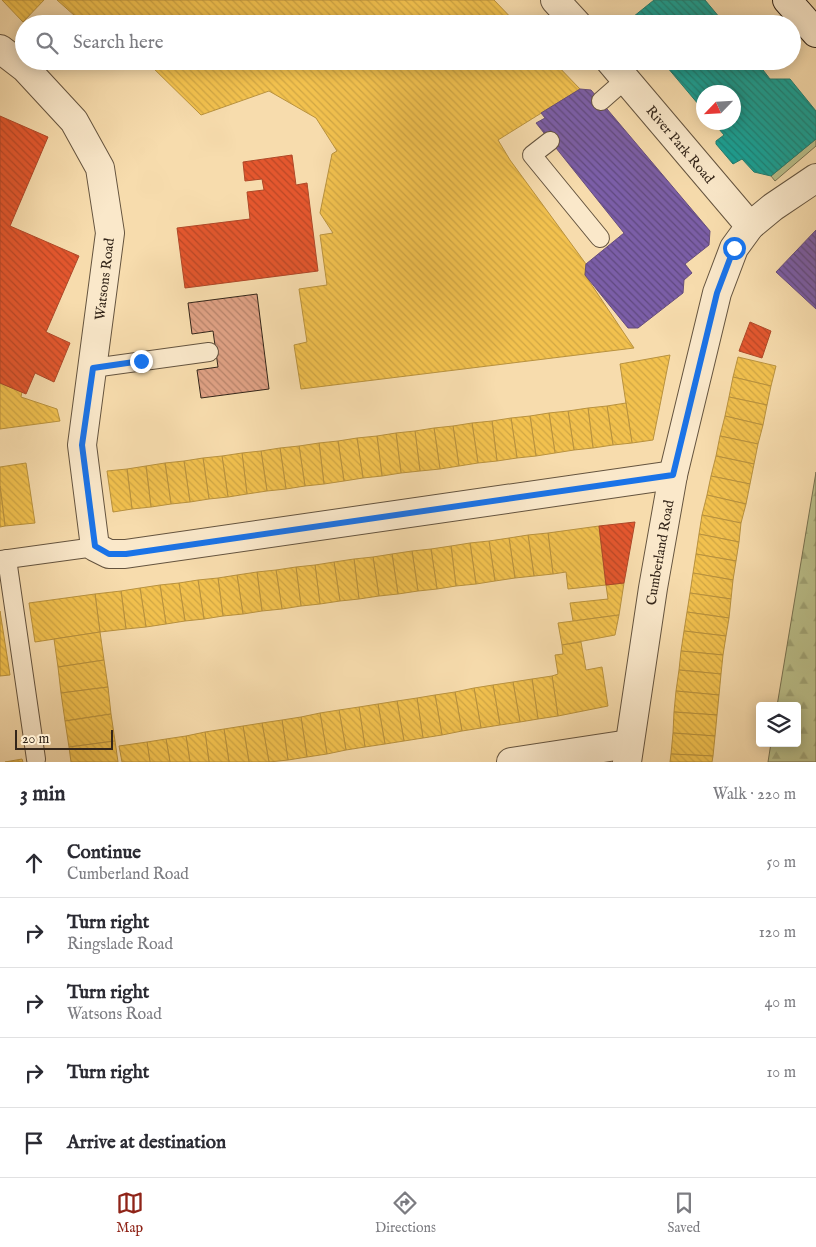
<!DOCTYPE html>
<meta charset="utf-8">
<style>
:root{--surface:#fff;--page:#f7f7f7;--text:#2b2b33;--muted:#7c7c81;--line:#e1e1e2;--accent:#8f2418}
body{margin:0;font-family:"IM FELL English",serif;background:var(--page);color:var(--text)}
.controls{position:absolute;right:15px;bottom:15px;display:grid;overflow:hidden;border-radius:5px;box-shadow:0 2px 12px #0003}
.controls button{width:45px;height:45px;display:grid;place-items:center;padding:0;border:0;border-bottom:1px solid var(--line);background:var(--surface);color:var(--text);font:25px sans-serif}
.compass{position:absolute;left:696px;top:85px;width:45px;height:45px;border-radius:50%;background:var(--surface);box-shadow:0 2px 12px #0003;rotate:245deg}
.scale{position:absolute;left:15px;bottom:12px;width:98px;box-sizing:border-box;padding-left:5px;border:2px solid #34261a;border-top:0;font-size:14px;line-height:18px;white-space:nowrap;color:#34261a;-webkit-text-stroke:4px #fae8ca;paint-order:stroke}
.stop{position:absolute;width:15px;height:15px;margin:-11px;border:4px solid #1a73e8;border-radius:50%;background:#fff}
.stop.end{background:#1a73e8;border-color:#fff;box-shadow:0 1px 5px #0008}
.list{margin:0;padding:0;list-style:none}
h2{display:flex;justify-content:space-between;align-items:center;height:65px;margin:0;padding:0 20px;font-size:21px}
h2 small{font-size:16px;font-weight:400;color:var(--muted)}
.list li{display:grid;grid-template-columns:32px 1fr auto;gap:15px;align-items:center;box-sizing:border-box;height:70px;padding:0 20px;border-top:1px solid var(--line)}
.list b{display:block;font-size:19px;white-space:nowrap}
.list p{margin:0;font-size:16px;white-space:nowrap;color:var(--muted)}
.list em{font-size:16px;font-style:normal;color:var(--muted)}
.icon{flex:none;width:28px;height:28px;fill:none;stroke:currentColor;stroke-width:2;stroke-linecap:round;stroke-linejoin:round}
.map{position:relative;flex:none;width:816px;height:762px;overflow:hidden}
.search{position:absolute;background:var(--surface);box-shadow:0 2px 12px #0003;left:15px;right:15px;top:15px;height:55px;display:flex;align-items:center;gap:12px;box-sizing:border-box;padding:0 18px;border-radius:28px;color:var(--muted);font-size:19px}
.sheet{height:415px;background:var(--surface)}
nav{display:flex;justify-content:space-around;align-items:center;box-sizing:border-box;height:70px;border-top:1px solid var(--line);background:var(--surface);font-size:14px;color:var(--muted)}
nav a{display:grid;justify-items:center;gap:2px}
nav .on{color:var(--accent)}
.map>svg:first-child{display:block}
.forest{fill:url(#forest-firs);stroke:#787352}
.garden{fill:#bbc08b;stroke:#787352}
.homes{fill:url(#homes-back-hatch);stroke:#b9923e}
.shops{fill:url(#shops-back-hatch);stroke:#af4828}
.offices{fill:url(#offices-back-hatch);stroke:#664d7d}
.public{fill:url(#public-back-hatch);stroke:#207e72}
.building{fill:url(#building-back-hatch);stroke:#34261a}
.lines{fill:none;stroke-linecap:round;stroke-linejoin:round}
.lane-casing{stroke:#65543f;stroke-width:20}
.street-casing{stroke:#65543f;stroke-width:30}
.secondary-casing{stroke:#34261a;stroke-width:30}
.lane{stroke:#fae8ca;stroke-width:18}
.street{stroke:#fae8ca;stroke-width:28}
.secondary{stroke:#fae8ca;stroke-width:28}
.route{stroke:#1a73e8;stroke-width:6}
.labels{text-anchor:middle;stroke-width:5;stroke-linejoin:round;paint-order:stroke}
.street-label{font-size:14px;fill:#34261a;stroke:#fae8ca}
</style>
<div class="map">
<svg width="816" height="762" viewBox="0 0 816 762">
<defs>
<pattern id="forest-firs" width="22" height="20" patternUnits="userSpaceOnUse" patternTransform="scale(1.25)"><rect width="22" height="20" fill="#bbc08b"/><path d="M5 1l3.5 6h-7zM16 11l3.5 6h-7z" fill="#a1a577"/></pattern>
<pattern id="homes-back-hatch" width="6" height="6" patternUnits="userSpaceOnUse" patternTransform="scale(1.25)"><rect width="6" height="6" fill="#f2c14e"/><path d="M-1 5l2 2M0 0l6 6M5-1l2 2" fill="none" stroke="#d0a644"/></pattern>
<pattern id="shops-back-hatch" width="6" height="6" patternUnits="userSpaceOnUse" patternTransform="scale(1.25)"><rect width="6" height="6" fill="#e4572e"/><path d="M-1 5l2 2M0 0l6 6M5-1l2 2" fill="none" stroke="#ba4826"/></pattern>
<pattern id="offices-back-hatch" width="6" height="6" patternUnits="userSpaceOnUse" patternTransform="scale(1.25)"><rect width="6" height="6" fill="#7b5ea7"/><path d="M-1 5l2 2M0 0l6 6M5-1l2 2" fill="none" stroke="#60497f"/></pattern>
<pattern id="public-back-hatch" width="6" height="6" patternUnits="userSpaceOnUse" patternTransform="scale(1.25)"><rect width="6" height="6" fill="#17a398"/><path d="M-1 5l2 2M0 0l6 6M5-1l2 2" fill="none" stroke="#16857b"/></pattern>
<pattern id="building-back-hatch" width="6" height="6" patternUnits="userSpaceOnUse" patternTransform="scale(1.25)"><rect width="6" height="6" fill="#dfa184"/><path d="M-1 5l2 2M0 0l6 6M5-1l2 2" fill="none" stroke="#b6836b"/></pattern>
</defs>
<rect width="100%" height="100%" fill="#f7dcad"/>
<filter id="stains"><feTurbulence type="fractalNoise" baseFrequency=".004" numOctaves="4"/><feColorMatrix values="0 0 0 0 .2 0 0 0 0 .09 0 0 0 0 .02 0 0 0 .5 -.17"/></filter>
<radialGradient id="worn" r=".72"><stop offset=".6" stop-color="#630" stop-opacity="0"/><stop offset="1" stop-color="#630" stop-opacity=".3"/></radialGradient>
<polygon class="forest" points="816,472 816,762 768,762 771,743 797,743 797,706 777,706"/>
<polygon class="garden" points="816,139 816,146 775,181 771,176"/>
<g class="homes">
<polygon points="2,0 44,0 23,22"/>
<polygon points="57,0 494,0 517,24 84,24"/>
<polygon points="146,61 553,61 580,89 498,140 510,160 586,264 585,275 634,348 301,389 294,345 307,342 299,289 327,285 320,235 333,233 320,213 332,154 337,151 316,118 269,91 201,115"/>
<polygon points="670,355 653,440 632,443 620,364"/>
<polygon points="738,357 776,366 771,386 733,377"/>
<polygon points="733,377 771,386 767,405 729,397"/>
<polygon points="0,383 22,392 21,397 57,409 60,421 0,429"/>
<polygon points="729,397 767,405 763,425 725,416"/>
<polygon points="626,403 632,443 613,445 607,406"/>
<polygon points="607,406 613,445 593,448 588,408"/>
<polygon points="588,408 593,448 574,450 568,411"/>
<polygon points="568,411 574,450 555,453 549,413"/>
<polygon points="549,413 555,453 536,456 530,416"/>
<polygon points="530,416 536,456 517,458 511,418"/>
<polygon points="725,416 763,425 758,444 720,436"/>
<polygon points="511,418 517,458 497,461 492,421"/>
<polygon points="492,421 497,461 478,463 472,423"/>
<polygon points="472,423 478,463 459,466 453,426"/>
<polygon points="453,426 459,466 440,469 434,428"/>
<polygon points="434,428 440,469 420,471 415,431"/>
<polygon points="415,431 420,471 401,473 396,433"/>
<polygon points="396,433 401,473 382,476 377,436"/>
<polygon points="377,436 382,476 363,478 357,438"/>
<polygon points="720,436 758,444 754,464 716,456"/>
<polygon points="357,438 363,478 344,481 338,441"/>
<polygon points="338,441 344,481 324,484 319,443"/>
<polygon points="319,443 324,484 305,486 299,446"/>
<polygon points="299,446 305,486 286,489 280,448"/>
<polygon points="280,448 286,489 267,491 261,451"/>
<polygon points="261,451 267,491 247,494 242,453"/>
<polygon points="242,453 247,494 228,497 222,456"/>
<polygon points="222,456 228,497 209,499 203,458"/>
<polygon points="716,456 754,464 750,484 711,476"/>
<polygon points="203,458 209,499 190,502 184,461"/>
<polygon points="184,461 190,502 171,504 165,463"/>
<polygon points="26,463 35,523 5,526 0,486 0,467"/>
<polygon points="165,463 171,504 151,507 146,466"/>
<polygon points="146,466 151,507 132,509 127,469"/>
<polygon points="127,469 132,509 113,512 107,471"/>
<polygon points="711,476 750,484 746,504 707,495"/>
<polygon points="0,486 5,526 0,527"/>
<polygon points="707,495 746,504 741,523 702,515"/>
<polygon points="702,515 741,523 739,542 699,534"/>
<polygon points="599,526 606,585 568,589 566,572 553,574 548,533"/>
<polygon points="548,533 553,574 534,576 528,535"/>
<polygon points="699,534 739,542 736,561 696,554"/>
<polygon points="528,535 534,576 515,578 509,538"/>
<polygon points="509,538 515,578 495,581 489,541"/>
<polygon points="489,541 495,581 476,584 470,543"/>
<polygon points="470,543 476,584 456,586 451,546"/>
<polygon points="451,546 456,586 437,589 431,549"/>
<polygon points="431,549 437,589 418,591 412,551"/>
<polygon points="412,551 418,591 398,594 392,554"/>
<polygon points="392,554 398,594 379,596 373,557"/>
<polygon points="696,554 736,561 733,580 693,573"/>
<polygon points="373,557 379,596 359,599 354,559"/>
<polygon points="354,559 359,599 340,601 334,562"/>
<polygon points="334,562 340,601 320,604 315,565"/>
<polygon points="315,565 320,604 301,606 296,567"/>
<polygon points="296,567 301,606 282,609 276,570"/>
<polygon points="276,570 282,609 262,611 257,572"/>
<polygon points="257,572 262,611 243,614 237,575"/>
<polygon points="693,573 733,580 731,599 690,593"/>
<polygon points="237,575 243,614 223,616 218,578"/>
<polygon points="218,578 223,616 204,619 198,580"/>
<polygon points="198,580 204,619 185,621 179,583"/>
<polygon points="179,583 185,621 166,624 160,585"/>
<polygon points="624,583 619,615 573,621 570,603 608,599 606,585"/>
<polygon points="160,585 166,624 146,627 140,588"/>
<polygon points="140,588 146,627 126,629 121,591"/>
<polygon points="121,591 126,629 100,632 95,594"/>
<polygon points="690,593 731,599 729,618 687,612"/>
<polygon points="95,594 100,632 35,642 29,603"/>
<polygon points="0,611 10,675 0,676"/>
<polygon points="687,612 729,618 726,636 684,631"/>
<polygon points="619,615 615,635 562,645 558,623"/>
<polygon points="684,631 726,636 723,655 681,651"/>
<polygon points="100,632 104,660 58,667 54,639"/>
<polygon points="581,642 586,670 602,667 608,706 558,716 552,676 558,674 555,655 563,654 562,645"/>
<polygon points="681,651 723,655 721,674 679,670"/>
<polygon points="104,660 108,687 61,693 58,667"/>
<polygon points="679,670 721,674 719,695 676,691"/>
<polygon points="552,676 558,716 538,719 532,679"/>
<polygon points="532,679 538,719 520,722 513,682"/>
<polygon points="513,682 520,722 500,725 493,685"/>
<polygon points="493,685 500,725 481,728 474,688"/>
<polygon points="108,687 111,714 65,721 61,693"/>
<polygon points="474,688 481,728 462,731 455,692"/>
<polygon points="676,691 719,695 717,715 674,712"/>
<polygon points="455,692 462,731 442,735 435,695"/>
<polygon points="435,695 442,735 423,738 417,698"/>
<polygon points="417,698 423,738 404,741 397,701"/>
<polygon points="397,701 404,741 385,744 378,704"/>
<polygon points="378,704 385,744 365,747 359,707"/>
<polygon points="359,707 365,747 346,750 339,710"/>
<polygon points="339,710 346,750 327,754 320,713"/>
<polygon points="674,712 717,715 715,736 673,733"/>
<polygon points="320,713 327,754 307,757 301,717"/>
<polygon points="111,714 115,741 69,747 65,721"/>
<polygon points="301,717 307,757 288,760 282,720"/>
<polygon points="282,720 288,760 269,762 262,723"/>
<polygon points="262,723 269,762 249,762 243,726"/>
<polygon points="243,726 249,762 229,762 224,729"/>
<polygon points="224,729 229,762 209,762 205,732"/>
<polygon points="205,732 209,762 190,762 186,736"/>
<polygon points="673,733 715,736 713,756 671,754"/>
<polygon points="186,736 190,762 170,762 166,739"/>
<polygon points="166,739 170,762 150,762 147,742"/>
<polygon points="115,741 118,762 71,762 69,747"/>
<polygon points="147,742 150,762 122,762 119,746"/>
<polygon points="671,754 713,756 712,762 670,762"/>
<polygon points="22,759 23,762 5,762"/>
</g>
<g class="shops">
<polygon points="0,116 48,137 10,226 79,256 46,332 70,343 54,382 35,373 26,394 0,383"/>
<polygon points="292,155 296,185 307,183 318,271 185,288 177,228 250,219 247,192 264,190 262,179 245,181 243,162"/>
<polygon points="750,322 771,331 762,358 739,351"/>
<polygon points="635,522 624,583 606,585 599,526"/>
</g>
<g class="offices">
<polygon points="580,89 591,90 710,231 709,245 685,264 692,273 684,280 683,293 638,328 628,328 585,275 586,264 624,233 536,123 545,118 541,113"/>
<polygon points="816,230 816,309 776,272"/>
</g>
<g class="public">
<polygon points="654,0 705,0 725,24 630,24 628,21"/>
<polygon points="662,61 756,61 770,79 790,79 816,111 816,139 771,176 754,172 742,159 733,164 716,144 716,141 724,135 713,122 734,122 734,92 704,92 704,111"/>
</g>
<polygon class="building" points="257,294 269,389 201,398 197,370 218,367 213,331 192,334 188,303"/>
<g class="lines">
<defs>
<g id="lane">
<polyline points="601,101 626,79"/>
<polyline points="550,141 532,155 600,238"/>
<polyline points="93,368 209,352"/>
<polyline points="7,559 36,759"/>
<polyline points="0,560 95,547"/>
</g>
<g id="street">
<polyline points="555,0 577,24"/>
<polyline points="0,49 25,68 74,121 100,168 110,233 82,445 95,547 109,554 125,554 673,475"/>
<path id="s1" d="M610,61L750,226"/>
<polyline points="511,762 629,744"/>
<path id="s2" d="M627,762L653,588L673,475L717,293L734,248L750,226L773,207L816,178"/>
</g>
<polyline id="secondary" points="787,0 816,33"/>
</defs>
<use href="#lane" class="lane-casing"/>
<use href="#street" class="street-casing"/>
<use href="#secondary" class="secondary-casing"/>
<use href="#lane" class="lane"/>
<use href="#street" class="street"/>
<use href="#secondary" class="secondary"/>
</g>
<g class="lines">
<polyline class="route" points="141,361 93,368 82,445 95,546 109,554 126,554 673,475 717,293 734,248"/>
</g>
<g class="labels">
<g class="street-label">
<text dy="5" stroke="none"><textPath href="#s1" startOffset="109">River Park Road</textPath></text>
<text transform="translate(104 279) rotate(-83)" y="5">Watsons Road</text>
<text dy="5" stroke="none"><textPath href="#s2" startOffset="212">Cumberland Road</textPath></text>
</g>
</g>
<rect width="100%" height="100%" filter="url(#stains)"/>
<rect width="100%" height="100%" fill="url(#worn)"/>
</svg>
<div class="controls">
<button><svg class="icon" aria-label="layers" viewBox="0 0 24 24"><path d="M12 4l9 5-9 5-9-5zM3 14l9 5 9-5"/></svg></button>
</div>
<svg class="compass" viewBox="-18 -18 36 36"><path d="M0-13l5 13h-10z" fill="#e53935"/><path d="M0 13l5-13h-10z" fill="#7c7c81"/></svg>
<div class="scale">20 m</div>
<div class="stop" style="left:734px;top:248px"></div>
<div class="stop end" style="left:141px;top:361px"></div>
<div class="search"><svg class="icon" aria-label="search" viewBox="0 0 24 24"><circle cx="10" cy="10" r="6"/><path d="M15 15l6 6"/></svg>Search here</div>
</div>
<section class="sheet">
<h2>3 min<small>Walk · 220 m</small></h2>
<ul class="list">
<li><svg class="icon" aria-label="ahead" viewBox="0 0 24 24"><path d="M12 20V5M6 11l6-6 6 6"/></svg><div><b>Continue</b><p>Cumberland Road</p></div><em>50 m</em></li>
<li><svg class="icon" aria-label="right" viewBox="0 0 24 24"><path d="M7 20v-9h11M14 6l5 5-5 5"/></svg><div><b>Turn right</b><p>Ringslade Road</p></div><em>120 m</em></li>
<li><svg class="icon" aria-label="right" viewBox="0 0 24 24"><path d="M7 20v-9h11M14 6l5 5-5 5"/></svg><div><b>Turn right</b><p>Watsons Road</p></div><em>40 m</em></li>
<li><svg class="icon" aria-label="right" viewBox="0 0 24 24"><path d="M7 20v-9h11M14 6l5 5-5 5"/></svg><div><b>Turn right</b></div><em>10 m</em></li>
<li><svg class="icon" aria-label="arrive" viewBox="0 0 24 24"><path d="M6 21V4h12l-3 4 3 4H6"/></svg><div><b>Arrive at destination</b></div></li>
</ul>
</section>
<nav>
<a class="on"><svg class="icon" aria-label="map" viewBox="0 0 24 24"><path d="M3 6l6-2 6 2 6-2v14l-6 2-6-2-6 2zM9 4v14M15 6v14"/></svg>Map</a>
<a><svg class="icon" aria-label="directions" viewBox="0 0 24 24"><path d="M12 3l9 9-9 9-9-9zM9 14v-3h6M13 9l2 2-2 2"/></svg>Directions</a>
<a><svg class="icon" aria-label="saved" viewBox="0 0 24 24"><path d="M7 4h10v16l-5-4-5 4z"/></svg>Saved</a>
</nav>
